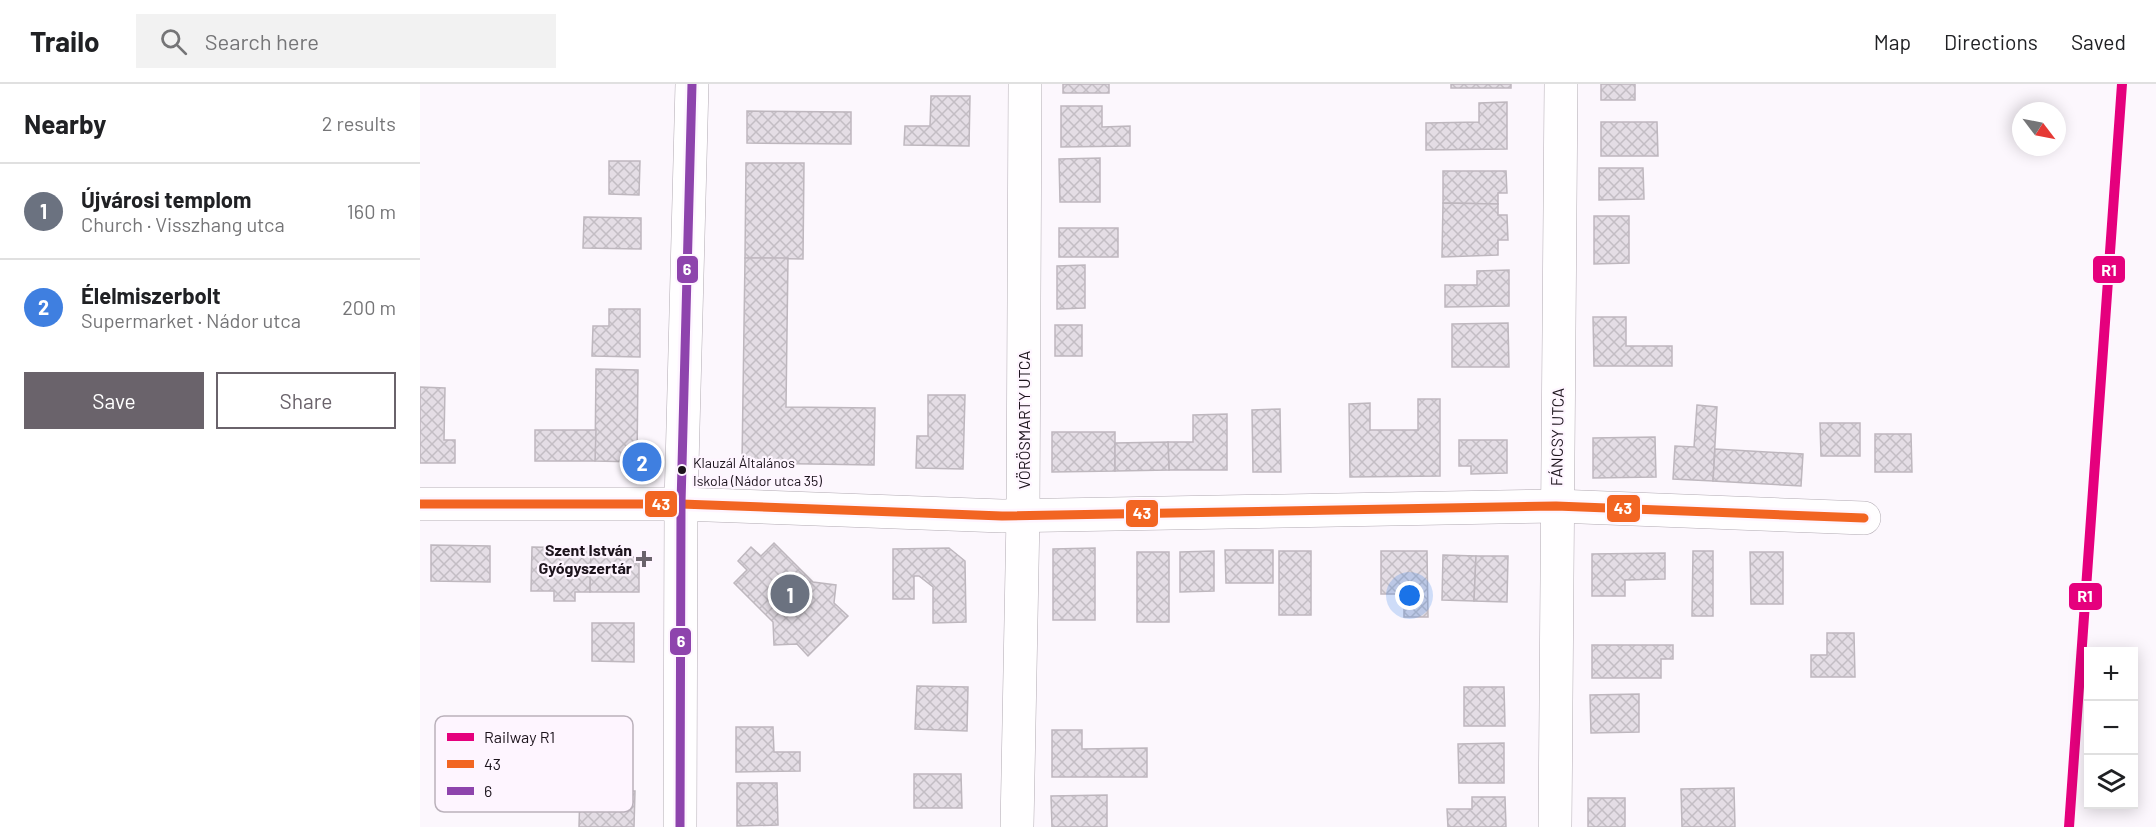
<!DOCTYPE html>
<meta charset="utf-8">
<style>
:root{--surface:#fff;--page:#f2f2f2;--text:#202124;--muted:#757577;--line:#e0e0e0;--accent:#6a636b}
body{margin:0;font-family:Barlow,sans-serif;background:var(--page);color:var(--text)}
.controls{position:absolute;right:18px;bottom:18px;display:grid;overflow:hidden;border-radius:0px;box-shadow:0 3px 15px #0003}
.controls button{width:54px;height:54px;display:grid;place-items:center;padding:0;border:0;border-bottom:2px solid var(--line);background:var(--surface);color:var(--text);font:30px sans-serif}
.compass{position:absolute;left:1592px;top:18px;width:54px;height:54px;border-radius:50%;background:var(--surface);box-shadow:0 3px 15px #0003;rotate:122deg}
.you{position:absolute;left:990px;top:512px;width:21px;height:21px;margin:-15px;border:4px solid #fff;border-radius:50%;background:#1a73e8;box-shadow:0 0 0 9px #1a73e833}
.badge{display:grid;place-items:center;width:39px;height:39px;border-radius:50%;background:var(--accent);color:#fff;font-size:20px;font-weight:700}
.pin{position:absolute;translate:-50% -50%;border:3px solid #fff;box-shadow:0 2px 6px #0006}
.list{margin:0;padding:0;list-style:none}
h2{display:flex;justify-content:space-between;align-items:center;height:78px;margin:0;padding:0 24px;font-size:26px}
h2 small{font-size:20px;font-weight:400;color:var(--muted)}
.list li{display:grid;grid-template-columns:39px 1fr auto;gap:18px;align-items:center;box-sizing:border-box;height:96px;padding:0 24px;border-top:2px solid var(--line)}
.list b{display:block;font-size:22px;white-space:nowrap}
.list p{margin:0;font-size:20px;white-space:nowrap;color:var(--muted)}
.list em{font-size:20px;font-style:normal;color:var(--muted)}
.actions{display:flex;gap:12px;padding:18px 24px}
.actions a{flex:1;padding:14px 0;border:2px solid var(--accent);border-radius:0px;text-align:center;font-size:21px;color:var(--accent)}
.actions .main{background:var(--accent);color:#fff}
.icon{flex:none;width:33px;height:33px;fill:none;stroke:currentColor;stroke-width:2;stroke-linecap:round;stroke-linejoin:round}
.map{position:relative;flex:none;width:1736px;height:743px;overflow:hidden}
header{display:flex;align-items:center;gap:36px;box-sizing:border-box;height:84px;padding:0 30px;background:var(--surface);border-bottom:2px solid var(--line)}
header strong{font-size:28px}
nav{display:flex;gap:33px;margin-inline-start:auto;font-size:21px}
.search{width:420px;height:54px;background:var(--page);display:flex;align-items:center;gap:15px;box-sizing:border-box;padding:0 21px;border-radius:0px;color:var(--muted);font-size:22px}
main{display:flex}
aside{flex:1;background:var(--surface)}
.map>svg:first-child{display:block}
.building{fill:url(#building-cross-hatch);stroke:#beb7be;stroke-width:1.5}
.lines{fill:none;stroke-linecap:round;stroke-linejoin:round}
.minor-casing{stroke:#b2abb3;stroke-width:34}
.minor{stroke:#fffeff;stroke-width:33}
.bus-1-casing{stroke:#fef5ff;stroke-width:14}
.bus-2-casing{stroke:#fef5ff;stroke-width:14}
.bus-1{stroke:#f26522;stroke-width:9}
.bus-2{stroke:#8e44ad;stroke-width:9}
.rail-1-casing{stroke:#fef5ff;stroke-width:15}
.rail-1{stroke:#e5007d;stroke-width:10}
.bus-dot{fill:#1c131c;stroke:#fef5ff;stroke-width:2}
.poi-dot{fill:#6a636b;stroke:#fef5ff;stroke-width:2}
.labels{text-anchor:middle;stroke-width:4.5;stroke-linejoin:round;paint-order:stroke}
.bus-label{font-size:14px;fill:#1c131c;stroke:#fef5ff;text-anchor:start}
.street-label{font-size:16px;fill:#1c131c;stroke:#fef5ff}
.poi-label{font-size:16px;font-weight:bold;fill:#1c131c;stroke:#fef5ff;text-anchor:end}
.key{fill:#fef5ff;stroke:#bab1bb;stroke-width:1.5}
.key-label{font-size:16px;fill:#1c131c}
.line-badge{stroke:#fef5ff;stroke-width:2}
.badge-label{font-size:16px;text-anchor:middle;font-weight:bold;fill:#fff}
</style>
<header>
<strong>Trailo</strong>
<div class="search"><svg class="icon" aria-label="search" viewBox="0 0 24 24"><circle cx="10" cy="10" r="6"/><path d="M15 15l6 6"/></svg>Search here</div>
<nav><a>Map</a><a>Directions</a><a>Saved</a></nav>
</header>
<main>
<aside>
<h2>Nearby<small>2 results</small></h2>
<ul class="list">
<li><span class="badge" style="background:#6b7280">1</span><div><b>Újvárosi templom</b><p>Church · Visszhang utca</p></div><em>160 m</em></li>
<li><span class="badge" style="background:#3f7fe0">2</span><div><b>Élelmiszerbolt</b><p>Supermarket · Nádor utca</p></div><em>200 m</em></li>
</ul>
<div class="actions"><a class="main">Save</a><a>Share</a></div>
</aside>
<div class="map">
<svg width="1736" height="743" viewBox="0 0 1736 743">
<defs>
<pattern id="building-cross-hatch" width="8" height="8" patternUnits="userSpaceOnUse" patternTransform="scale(1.5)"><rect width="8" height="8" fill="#e4dde5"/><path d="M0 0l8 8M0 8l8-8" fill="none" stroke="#c3bdc4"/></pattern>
</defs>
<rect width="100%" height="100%" fill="#fcf7fd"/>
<g class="building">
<rect x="643" y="0" width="46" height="9"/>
<rect x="1031" y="0" width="60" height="4"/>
<rect x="1181" y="0" width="34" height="16"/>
<polygon points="511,12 550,12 549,62 484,61 485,42 510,42"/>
<polygon points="1087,18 1087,65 1006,66 1006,39 1059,38 1059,19"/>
<polygon points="641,22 682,22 682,43 710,42 710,62 641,63"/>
<polygon points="327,27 431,28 431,60 327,59"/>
<polygon points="1181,38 1237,38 1238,72 1181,72"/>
<polygon points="680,74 680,118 640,118 639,75"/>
<polygon points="189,77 220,77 219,111 189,110"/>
<polygon points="326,79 384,79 383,175 325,174"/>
<polygon points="1179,84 1223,84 1224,115 1179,116"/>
<polygon points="1023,87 1086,87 1087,109 1078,109 1078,120 1023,119"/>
<polygon points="1023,119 1078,120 1078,131 1087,131 1088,156 1078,156 1078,171 1022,173"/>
<polygon points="1174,132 1209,132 1209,179 1174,180"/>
<polygon points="164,133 221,134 221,165 163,164"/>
<rect x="639" y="144" width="59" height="29"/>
<polygon points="325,174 368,174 366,323 455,324 454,381 322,379"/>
<polygon points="665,181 665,224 637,225 637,182"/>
<polygon points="1089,186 1089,222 1025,223 1025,201 1057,201 1057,187"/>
<polygon points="189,225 220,225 220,273 172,272 173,242 189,242"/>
<polygon points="1173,233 1206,233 1206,262 1252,262 1252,282 1174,282"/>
<polygon points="1088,239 1089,283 1032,283 1032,240"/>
<rect x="635" y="241" width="27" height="31"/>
<polygon points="176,285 218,286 217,378 175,377"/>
<polygon points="0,303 25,304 24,356 35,356 35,379 0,379"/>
<polygon points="508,311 545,311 543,385 496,384 497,352 508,352"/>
<polygon points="998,315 1020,315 1020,392 930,393 929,320 950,319 950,346 998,346"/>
<polygon points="1277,321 1297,323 1293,397 1253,395 1255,362 1274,363"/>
<polygon points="860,325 861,388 833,388 832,326"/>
<polygon points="807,330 807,386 749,386 748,358 773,358 773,331"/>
<polygon points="1400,339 1440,339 1440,372 1401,372"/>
<polygon points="115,346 176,346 175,377 115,377"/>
<polygon points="632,348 695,348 695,387 632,388"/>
<polygon points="1455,350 1491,350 1492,388 1455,388"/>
<polygon points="1235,353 1236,393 1173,394 1173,354"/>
<polygon points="1039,356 1087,356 1087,389 1051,390 1051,382 1039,382"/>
<polygon points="748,358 749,386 695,387 695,359"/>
<polygon points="1295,365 1383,370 1381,402 1293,397"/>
<polygon points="354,459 393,498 416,501 414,519 428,532 388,572 377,560 354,561 353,538 314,499 327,486 318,477 331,463 341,472"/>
<polygon points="11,461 70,462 70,498 11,497"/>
<polygon points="112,463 171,464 170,508 155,508 155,517 134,517 134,507 111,507"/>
<polygon points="171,464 201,464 219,477 219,508 170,508"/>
<polygon points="529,464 545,477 546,538 513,539 513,503 499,492 494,492 494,515 473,515 473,465"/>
<polygon points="675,464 675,536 633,536 633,465"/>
<polygon points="805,466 853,466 853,499 806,499"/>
<polygon points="794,467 794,507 760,508 760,468"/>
<rect x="859" y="467" width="32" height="64"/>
<polygon points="961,467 1007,467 1008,533 984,533 984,510 961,510"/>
<polygon points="1273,467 1293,467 1293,532 1272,532"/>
<rect x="717" y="468" width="32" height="70"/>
<polygon points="1330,468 1363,468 1363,520 1331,520"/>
<polygon points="1245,469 1245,495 1205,496 1205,512 1172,512 1172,470"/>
<polygon points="1023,471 1056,472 1054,517 1022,516"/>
<polygon points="1056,472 1088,472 1087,518 1054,517"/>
<polygon points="172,539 214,539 214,578 172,577"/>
<polygon points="1407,549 1434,549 1435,593 1391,593 1391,571 1407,571"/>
<polygon points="1172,561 1253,561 1253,575 1241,575 1241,594 1172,594"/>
<polygon points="497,602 548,603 547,647 495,645"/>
<polygon points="1044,603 1084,603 1085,642 1044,642"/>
<polygon points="1219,610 1219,648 1171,649 1170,611"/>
<polygon points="316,643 353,643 354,668 380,668 380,687 316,688"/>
<polygon points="632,646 662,646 662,665 727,664 727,693 632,693"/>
<polygon points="1084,659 1084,699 1039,699 1038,660"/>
<polygon points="494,690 541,690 542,724 494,724"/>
<polygon points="317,699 357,699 358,741 317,742"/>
<polygon points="1314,704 1315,743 1262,743 1261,705"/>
<polygon points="160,706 215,707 214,743 159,743"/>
<polygon points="687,711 687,743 632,743 631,712"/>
<polygon points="1052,713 1085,713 1086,743 1028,743 1027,725 1052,725"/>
<rect x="1168" y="714" width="37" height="29"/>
</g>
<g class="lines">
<defs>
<g id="minor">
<polyline points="0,420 261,420 582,432 1136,422 1444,434"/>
<polyline points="260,743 261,420 272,0"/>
<polyline points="597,743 603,432 605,0"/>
<polyline points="1135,743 1141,0"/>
</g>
</defs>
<use href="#minor" class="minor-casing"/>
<use href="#minor" class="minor"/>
<defs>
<polyline id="bus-1" points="0,420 261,420 582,432 1136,422 1444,434"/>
<polyline id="bus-2" points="260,743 261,420 272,0"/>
</defs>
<use href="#bus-1" class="bus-1-casing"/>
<use href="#bus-2" class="bus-2-casing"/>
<use href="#bus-1" class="bus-1"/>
<use href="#bus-2" class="bus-2"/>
<defs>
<polyline id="rail-1" points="1649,743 1702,0"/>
</defs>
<use href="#rail-1" class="rail-1-casing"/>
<use href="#rail-1" class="rail-1"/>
</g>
<circle class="bus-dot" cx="262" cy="386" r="5"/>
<path class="poi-dot" d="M221 466h6v6h6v6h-6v6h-6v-6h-6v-6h6z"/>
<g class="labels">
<g class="bus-label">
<text x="273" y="384">Klauzál Általános<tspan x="273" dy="18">Iskola (Nádor utca 35)</tspan></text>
</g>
<g class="street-label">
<text transform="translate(604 336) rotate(-90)" y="6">VÖRÖSMARTY UTCA</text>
<text transform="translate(1137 353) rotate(-89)" y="6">FÁNCSY UTCA</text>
</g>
<g class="poi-label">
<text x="212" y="472">Szent István<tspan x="212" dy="18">Gyógyszertár</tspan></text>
</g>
</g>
<rect x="15" y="632" width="198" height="96" rx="9" class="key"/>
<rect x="27" y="649" width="27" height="8" fill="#e5007d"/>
<rect x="27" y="676" width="27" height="8" fill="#f26522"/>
<rect x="27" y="703" width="27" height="8" fill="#8e44ad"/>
<g class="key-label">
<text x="64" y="659">Railway R1</text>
<text x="64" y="686">43</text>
<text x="64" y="713">6</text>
</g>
<g class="line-badge">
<rect x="256" y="171" width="23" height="29" rx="6" fill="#8e44ad"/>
<rect x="1672" y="171" width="34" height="29" rx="6" fill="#e5007d"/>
<rect x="224" y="406" width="34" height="28" rx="6" fill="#f26522"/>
<rect x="1186" y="410" width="35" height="29" rx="6" fill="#f26522"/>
<rect x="705" y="415" width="34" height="29" rx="6" fill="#f26522"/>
<rect x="1648" y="498" width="35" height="29" rx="6" fill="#e5007d"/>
<rect x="249" y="543" width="23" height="29" rx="6" fill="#8e44ad"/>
</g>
<g class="badge-label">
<text x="267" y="191">6</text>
<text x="1689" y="192">R1</text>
<text x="241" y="426">43</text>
<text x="1203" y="430">43</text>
<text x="722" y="435">43</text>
<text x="1665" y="518">R1</text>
<text x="261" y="563">6</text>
</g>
</svg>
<div class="controls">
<button>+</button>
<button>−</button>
<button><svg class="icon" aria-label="layers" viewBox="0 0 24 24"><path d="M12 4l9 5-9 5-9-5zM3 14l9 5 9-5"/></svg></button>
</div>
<svg class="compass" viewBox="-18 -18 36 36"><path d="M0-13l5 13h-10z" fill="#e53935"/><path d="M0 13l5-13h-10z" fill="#757577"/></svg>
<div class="you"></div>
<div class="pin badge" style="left:370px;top:510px;background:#6b7280">1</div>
<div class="pin badge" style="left:222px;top:378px;background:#3f7fe0">2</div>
</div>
</main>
